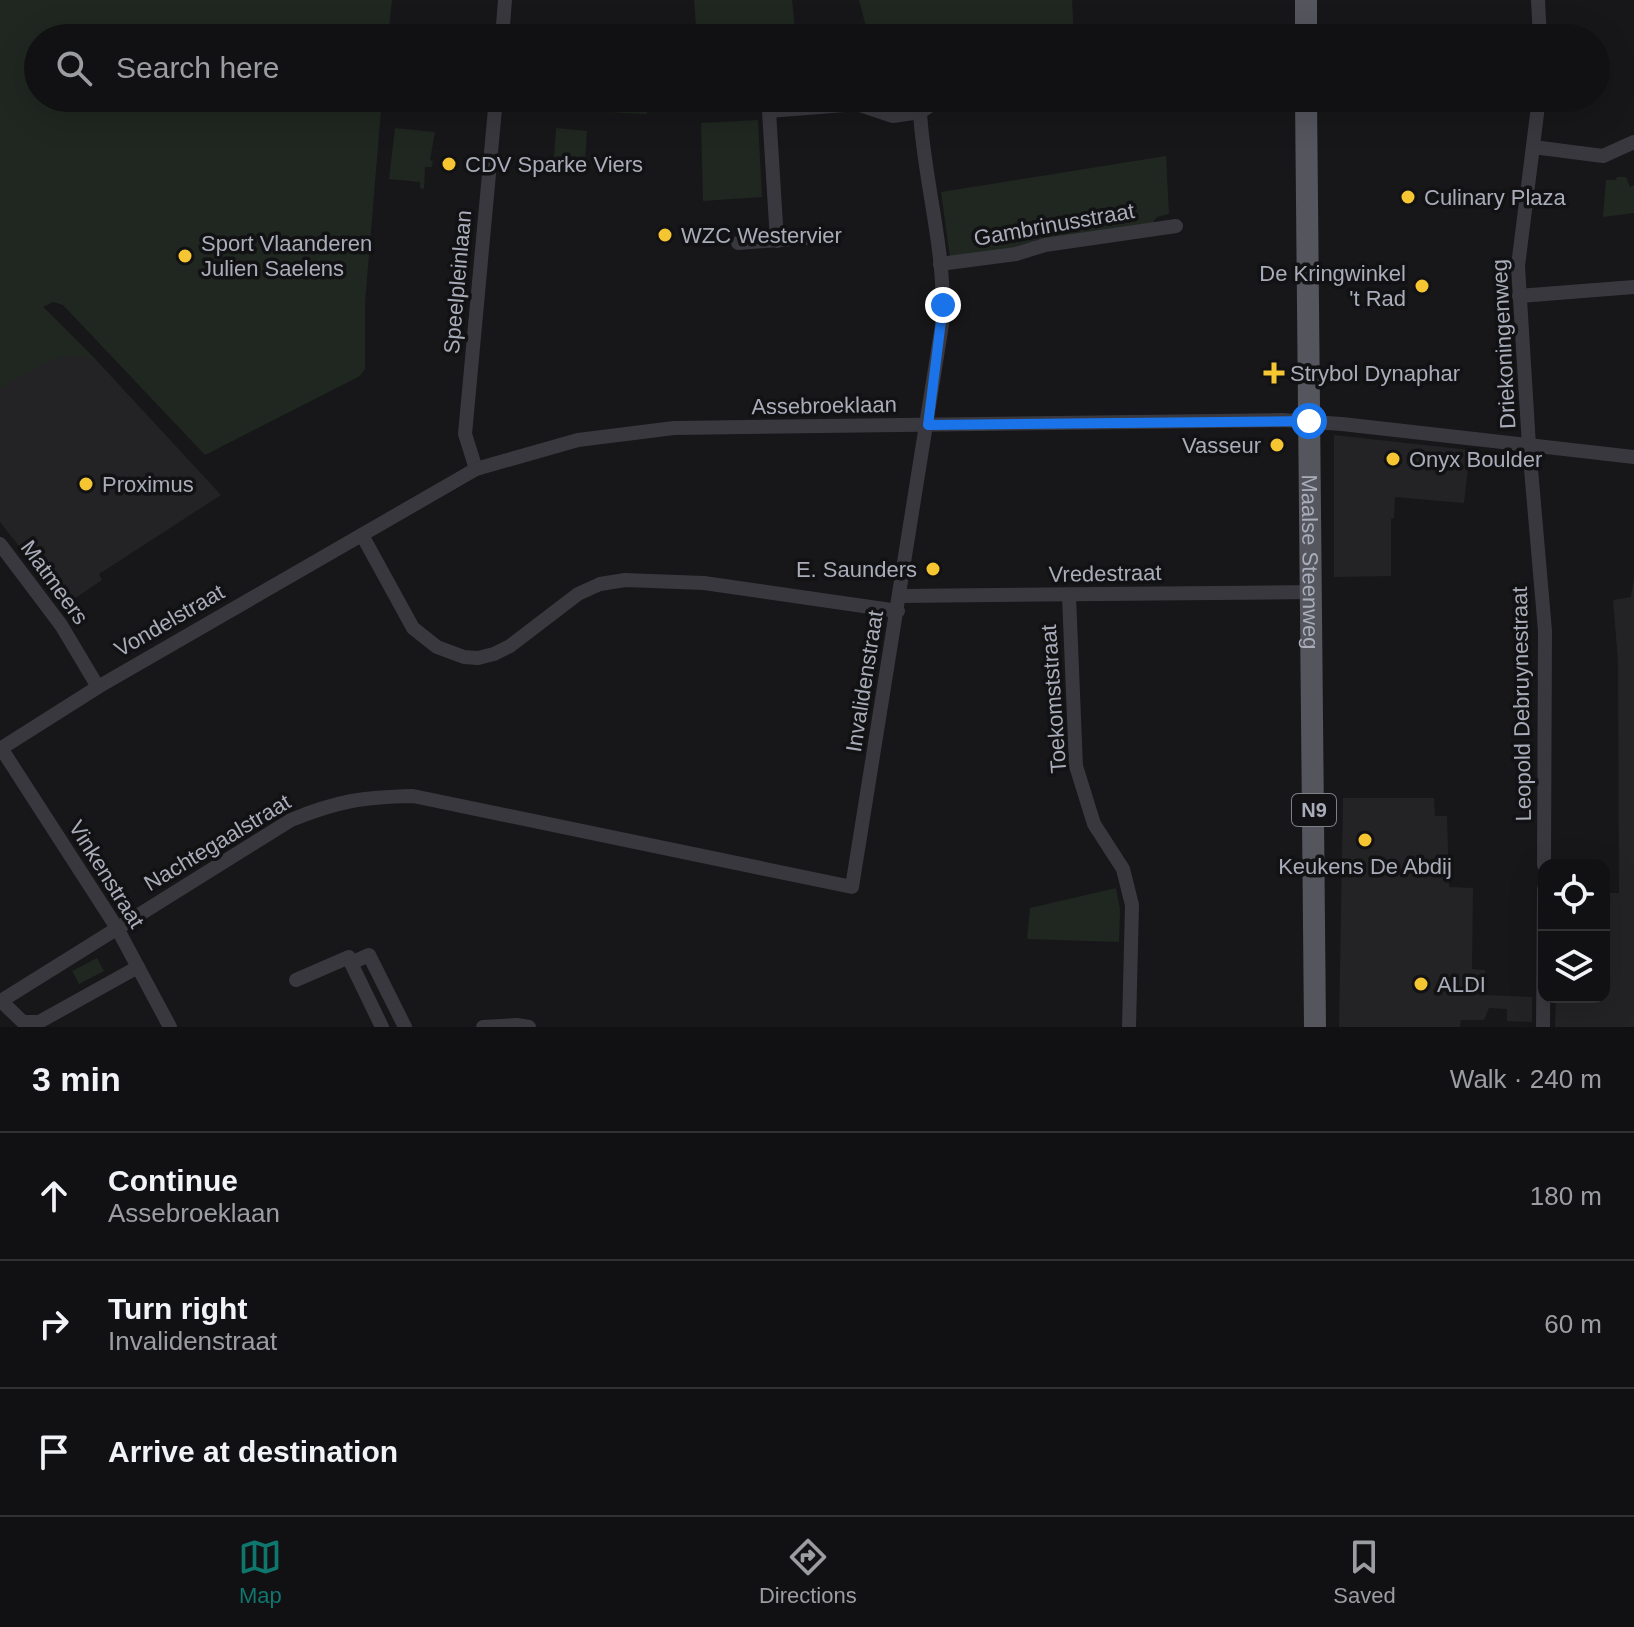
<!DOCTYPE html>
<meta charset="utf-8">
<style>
:root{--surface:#111113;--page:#1a1a1c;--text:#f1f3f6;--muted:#9c9da0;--line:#303133;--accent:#0f766e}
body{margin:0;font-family:Helvetica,sans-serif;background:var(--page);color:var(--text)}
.controls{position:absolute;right:24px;bottom:24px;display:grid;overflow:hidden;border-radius:16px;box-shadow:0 8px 32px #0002}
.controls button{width:72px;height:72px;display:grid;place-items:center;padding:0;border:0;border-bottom:2px solid var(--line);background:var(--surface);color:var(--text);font:40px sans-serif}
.stop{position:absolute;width:24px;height:24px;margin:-18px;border:6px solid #1a73e8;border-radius:50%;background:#fff}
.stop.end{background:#1a73e8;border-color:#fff;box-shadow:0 2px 8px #0008}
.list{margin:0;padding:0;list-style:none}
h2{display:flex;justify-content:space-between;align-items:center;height:104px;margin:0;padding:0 32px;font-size:34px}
h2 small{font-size:26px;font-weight:400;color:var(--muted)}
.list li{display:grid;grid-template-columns:52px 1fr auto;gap:24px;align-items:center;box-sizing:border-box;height:128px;padding:0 32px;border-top:2px solid var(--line)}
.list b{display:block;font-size:30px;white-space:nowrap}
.list p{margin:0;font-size:26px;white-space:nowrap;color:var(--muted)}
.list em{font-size:26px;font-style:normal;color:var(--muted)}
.icon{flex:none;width:44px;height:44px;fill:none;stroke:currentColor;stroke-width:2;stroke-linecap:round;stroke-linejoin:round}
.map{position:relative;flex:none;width:1634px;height:1027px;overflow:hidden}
.search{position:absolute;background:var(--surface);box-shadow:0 8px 32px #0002;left:24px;right:24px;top:24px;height:88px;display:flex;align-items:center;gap:20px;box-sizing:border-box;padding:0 28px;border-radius:44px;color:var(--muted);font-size:30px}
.sheet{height:488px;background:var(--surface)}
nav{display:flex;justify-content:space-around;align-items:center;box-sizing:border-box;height:112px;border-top:2px solid var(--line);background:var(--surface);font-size:22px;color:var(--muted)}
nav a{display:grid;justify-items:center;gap:4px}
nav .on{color:var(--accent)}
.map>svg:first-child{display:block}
.built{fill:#232326}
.green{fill:#1f2720}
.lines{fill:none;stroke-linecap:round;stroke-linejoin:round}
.minor{stroke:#38383e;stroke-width:14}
.primary{stroke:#54555d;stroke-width:22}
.route{stroke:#1a73e8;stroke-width:10}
.poi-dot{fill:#f5c632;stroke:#121214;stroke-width:3}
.labels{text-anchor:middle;stroke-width:7;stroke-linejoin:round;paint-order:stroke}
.shield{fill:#121214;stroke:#7c7e88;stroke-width:2}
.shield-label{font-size:20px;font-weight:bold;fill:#a9acb9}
.poi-label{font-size:22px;fill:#a9acb9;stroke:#121214;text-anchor:start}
.street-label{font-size:22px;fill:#a9acb9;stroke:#121214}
</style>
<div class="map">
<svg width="1634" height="1027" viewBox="0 0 1634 1027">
<rect width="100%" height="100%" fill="#171719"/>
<g class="built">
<polygon points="43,307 97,361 221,495 99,574 102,580 65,605 0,522 0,327"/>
<polygon points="1334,435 1470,450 1464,503 1395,497 1394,518 1391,519 1391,576 1334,577"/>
<polygon points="1634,577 1634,1027 1555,1027 1556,997 1604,997 1604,893 1619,893 1618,661 1613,600 1631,597"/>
<polygon points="1343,798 1434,798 1435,816 1447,816 1449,887 1473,888 1472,969 1485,970 1485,995 1532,997 1532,1022 1507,1021 1507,1009 1489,1008 1484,1020 1461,1020 1460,1027 1339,1027"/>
</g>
<g class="green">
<path d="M0,0H392L388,38H38V98H382L365,303V369L360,376L205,455L63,305L53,302L43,307L97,361C64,345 30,372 0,388Z"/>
<polygon points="694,0 792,0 795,29 751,33 751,38 697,38"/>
<polygon points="859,0 1072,0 1074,38 869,38"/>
<polygon points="634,98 647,98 647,114 547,109 548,103 633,108"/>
<polygon points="702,98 756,98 756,105 703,110"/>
<polygon points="758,120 762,197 703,201 701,123"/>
<polygon points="395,128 435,132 430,160 433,161 432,167 425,167 424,189 420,188 420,182 389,179"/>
<polygon points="556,128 587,131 585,162 554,159"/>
<polygon points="1166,156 1169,214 1157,217 1152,224 1036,240 1023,247 950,257 941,192"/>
<polygon points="1617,177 1626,177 1630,187 1634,185 1634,213 1603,217 1606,180 1616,180"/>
<polygon points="1116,888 1120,909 1119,942 1027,939 1030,908"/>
<polygon points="97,958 104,971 79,984 72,971"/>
</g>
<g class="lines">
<g class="minor">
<polyline points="1538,0 1540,38"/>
<polyline points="502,38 505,0"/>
<polyline points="1539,98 1518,266 1529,446 1545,631 1544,865"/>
<polyline points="1533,147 1603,156 1634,142"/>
<polyline points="777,241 769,111 857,104 893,116 920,112 942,98"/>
<polyline points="738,243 820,237"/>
<polyline points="940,264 1016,254 1045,245 1176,226"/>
<polyline points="1519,296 1634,287"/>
<polyline points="476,469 465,434 496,98"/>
<polyline points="362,535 413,628 437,647 464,657 478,658 494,654 510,646 578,594 600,584 625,580 704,583 898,611"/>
<polyline points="0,544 61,625 98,687"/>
<polyline points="900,596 1311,592"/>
<polyline points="1069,596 1076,766 1094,824 1123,869 1132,905 1129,1027"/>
<polyline points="1,748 117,928 170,1027"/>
<polyline points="0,749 98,687 476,469 578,440 674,428 1282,420 1342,424 1634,457"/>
<path d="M138,967L39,1022H23L1,1001L291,820C337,801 363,797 413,796L852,887L942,325C947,253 924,183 920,112"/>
<polyline points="296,980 349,957 351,963"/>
<polyline points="382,1027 351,963 369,955 405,1027"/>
<polyline points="483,1027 517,1025 529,1027"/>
<polyline points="1543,1027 1544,889"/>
</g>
<g class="primary">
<polyline points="1306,0 1306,38"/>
<path id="s1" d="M1306,98L1315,1027"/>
</g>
</g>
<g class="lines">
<polyline class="route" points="943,305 928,425 1309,421"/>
</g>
<g class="poi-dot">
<circle cx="449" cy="164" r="8"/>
<circle cx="1408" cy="197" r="8"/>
<circle cx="665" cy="235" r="8"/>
<circle cx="185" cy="256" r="8"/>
<circle cx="1422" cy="286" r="8"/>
<path d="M1270 361h8v8h8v8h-8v8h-8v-8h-8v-8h8z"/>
<circle cx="1277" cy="445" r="8"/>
<circle cx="1393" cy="459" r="8"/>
<circle cx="86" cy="484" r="8"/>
<circle cx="933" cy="569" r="8"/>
<circle cx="1365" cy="840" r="8"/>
<circle cx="1421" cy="984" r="8"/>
</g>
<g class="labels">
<rect class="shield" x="1292" y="794" width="44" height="32" rx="6"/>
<g class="shield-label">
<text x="1314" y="817">N9</text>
</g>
<g class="poi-label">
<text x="465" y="172">CDV Sparke Viers</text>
<text x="1424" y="205">Culinary Plaza</text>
<text x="681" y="243">WZC Westervier</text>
<text x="201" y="251">Sport Vlaanderen<tspan x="201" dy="25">Julien Saelens</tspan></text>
<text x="1406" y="281" text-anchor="end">De Kringwinkel<tspan x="1406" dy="25">'t Rad</tspan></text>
<text x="1290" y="381">Strybol Dynaphar</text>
<text x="1261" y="453" text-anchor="end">Vasseur</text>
<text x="1409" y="467">Onyx Boulder</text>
<text x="102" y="492">Proximus</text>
<text x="917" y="577" text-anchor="end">E. Saunders</text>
<text x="1365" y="874" text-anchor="middle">Keukens De Abdij</text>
<text x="1437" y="992">ALDI</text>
</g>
<g class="street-label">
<text transform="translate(1054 224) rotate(-10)" y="8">Gambrinusstraat</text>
<text transform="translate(457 282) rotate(-85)" y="8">Speelpleinlaan</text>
<text transform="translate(1503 344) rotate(-93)" y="8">Driekoningenweg</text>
<text transform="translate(824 405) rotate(-1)" y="8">Assebroeklaan</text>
<text dy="8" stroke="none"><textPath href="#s1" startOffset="464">Maalse Steenweg</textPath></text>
<text transform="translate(1105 573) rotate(-1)" y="8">Vredestraat</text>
<text transform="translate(55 582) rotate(54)" y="8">Matmeers</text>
<text transform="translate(169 620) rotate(-30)" y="8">Vondelstraat</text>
<text transform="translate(864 681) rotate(-81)" y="8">Invalidenstraat</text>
<text transform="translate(1053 699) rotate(-94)" y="8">Toekomststraat</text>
<text transform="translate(1521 704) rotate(-91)" y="8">Leopold Debruynestraat</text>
<text transform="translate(217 842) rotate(-31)" y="8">Nachtegaalstraat</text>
<text transform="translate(107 874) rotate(58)" y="8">Vinkenstraat</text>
</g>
</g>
</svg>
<div class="controls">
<button><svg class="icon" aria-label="locate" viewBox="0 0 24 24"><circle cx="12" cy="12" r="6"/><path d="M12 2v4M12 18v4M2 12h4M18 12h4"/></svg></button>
<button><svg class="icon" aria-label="layers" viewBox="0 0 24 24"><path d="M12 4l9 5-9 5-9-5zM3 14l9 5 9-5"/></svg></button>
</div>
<div class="stop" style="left:1309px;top:421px"></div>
<div class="stop end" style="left:943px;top:305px"></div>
<div class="search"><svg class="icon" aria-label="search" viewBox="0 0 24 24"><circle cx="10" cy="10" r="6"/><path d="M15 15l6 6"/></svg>Search here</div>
</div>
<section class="sheet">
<h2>3 min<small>Walk · 240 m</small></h2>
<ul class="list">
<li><svg class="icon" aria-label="ahead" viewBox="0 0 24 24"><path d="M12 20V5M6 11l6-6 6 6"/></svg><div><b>Continue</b><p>Assebroeklaan</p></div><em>180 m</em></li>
<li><svg class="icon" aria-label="right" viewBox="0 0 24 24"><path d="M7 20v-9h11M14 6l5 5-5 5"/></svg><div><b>Turn right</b><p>Invalidenstraat</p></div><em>60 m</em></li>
<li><svg class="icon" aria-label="arrive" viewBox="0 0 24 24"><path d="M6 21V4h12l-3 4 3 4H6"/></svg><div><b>Arrive at destination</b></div></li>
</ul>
</section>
<nav>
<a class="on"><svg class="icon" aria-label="map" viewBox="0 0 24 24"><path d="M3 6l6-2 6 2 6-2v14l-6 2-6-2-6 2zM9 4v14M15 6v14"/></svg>Map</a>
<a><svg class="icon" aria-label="directions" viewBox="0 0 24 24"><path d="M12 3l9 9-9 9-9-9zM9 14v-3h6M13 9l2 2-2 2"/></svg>Directions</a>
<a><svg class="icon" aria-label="saved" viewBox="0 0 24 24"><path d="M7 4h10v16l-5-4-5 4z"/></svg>Saved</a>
</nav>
